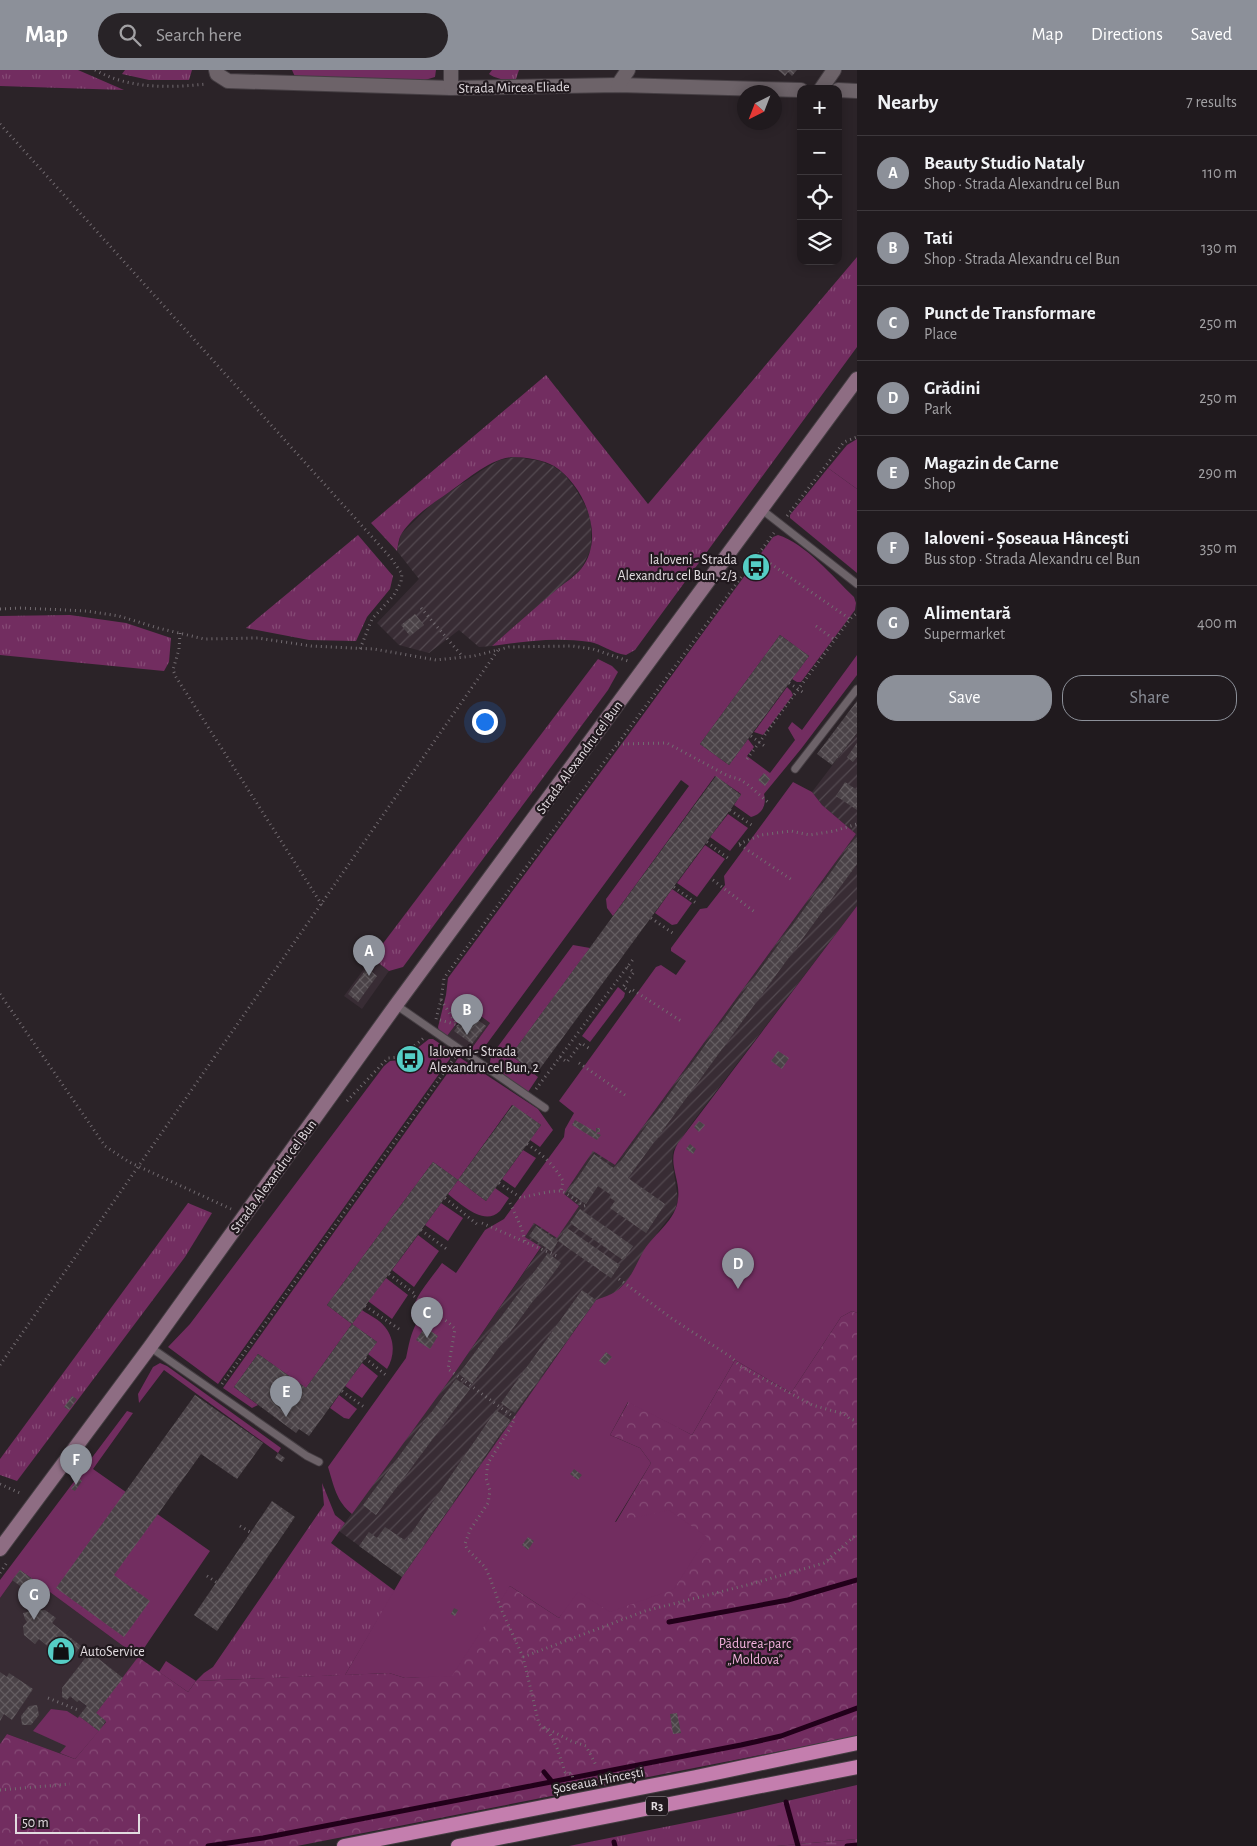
<!DOCTYPE html>
<meta charset="utf-8">
<style>
:root{--surface:#201a1e;--page:#282327;--text:#f1f3f6;--muted:#a2a1a4;--line:#3d383c;--accent:#8c9099}
body{margin:0;font-family:"Alegreya Sans",sans-serif;background:var(--page);color:var(--text)}
.controls{position:absolute;right:15px;top:15px;display:grid;overflow:hidden;border-radius:10px;box-shadow:0 2px 12px #0003}
.controls button{width:45px;height:45px;display:grid;place-items:center;padding:0;border:0;border-bottom:1px solid var(--line);background:var(--surface);color:var(--text);font:25px sans-serif}
.compass{position:absolute;left:737px;top:15px;width:45px;height:45px;border-radius:50%;background:var(--surface);box-shadow:0 2px 12px #0003;rotate:222deg}
.scale{position:absolute;left:15px;bottom:12px;width:125px;box-sizing:border-box;padding-left:5px;border:2px solid #e2dce0;border-top:0;font-size:14px;line-height:18px;white-space:nowrap;color:#e2dce0;-webkit-text-stroke:4px #21191e;paint-order:stroke}
.you{position:absolute;left:484px;top:651px;width:18px;height:18px;margin:-12px;border:4px solid #fff;border-radius:50%;background:#1a73e8;box-shadow:0 0 0 8px #1a73e833}
.badge{display:grid;place-items:center;width:32px;height:32px;border-radius:50%;background:var(--accent);color:#fff;font-size:16px;font-weight:700}
.pin{position:absolute;translate:-50% -41px;filter:drop-shadow(0 1px 2px #0008)}
.pin::after{content:'';position:absolute;top:26px;width:18px;height:15px;background:inherit;clip-path:polygon(0 0,100% 0,50% 100%)}
.list{margin:0;padding:0;list-style:none}
h2{display:flex;justify-content:space-between;align-items:center;height:65px;margin:0;padding:0 20px;font-size:21px}
h2 small{font-size:16px;font-weight:400;color:var(--muted)}
.list li{display:grid;grid-template-columns:32px 1fr auto;gap:15px;align-items:center;box-sizing:border-box;height:75px;padding:0 20px;border-top:1px solid var(--line)}
.list b{display:block;font-size:19px;white-space:nowrap}
.list p{margin:0;font-size:16px;white-space:nowrap;color:var(--muted)}
.list em{font-size:16px;font-style:normal;color:var(--muted)}
.actions{display:flex;gap:10px;padding:15px 20px}
.actions a{flex:1;padding:11px 0;border:1px solid var(--accent);border-radius:20px;text-align:center;font-size:18px;color:var(--accent)}
.actions .main{background:var(--accent);color:#fff}
.icon{flex:none;width:28px;height:28px;fill:none;stroke:currentColor;stroke-width:2;stroke-linecap:round;stroke-linejoin:round}
.map{position:relative;flex:none;width:857px;height:1776px;overflow:hidden}
header{display:flex;align-items:center;gap:30px;box-sizing:border-box;height:70px;padding:0 25px;background:var(--accent);color:#fff}
header strong{font-size:24px}
nav{display:flex;gap:28px;margin-inline-start:auto;font-size:18px}
.search{width:350px;height:45px;background:var(--page);display:flex;align-items:center;gap:12px;box-sizing:border-box;padding:0 18px;border-radius:28px;color:var(--muted);font-size:19px}
main{display:flex}
aside{flex:1;background:var(--surface)}
.map>svg:first-child{display:block}
.built{fill:#382c34}
.industrial{fill:url(#industrial-furrows)}
.grass{fill:url(#grass-tufts)}
.forest{fill:url(#forest-crowns)}
.wetland{fill:url(#wetland-marsh)}
.green{fill:#722d60}
.lines{fill:none;stroke-linecap:round;stroke-linejoin:round}
.stream{stroke:#22001a;stroke-width:5}
.building{fill:url(#building-cross-hatch)}
.service-casing{stroke:#453e43;stroke-width:9}
.minor-casing{stroke:#453e43;stroke-width:16}
.secondary-casing{stroke:#453e43;stroke-width:16}
.trunk-casing{stroke:#453e43;stroke-width:16}
.path{stroke:#726b70;stroke-width:3;stroke-dasharray:1 4;stroke-linecap:butt}
.service{stroke:#6d6369;stroke-width:7}
.minor{stroke:#6d6369;stroke-width:14}
.secondary{stroke:#8e6d83;stroke-width:14}
.trunk{stroke:#c47eae;stroke-width:14}
.labels{text-anchor:middle;stroke-width:4.5;stroke-linejoin:round;paint-order:stroke}
.shield{fill:#21191e;stroke:#a8a2a6;stroke-width:1}
.shield-label{font-size:12px;font-weight:bold;fill:#e2dce0}
.street-label{font-size:14px;fill:#e2dce0;stroke:#21191e}
.poi-label{font-size:14px;fill:#e2dce0;stroke:#21191e;text-anchor:start}
.park-label{font-size:14px;fill:#f3b1dd;stroke:#21191e}
</style>
<header>
<strong>Map</strong>
<div class="search"><svg class="icon" aria-label="search" viewBox="0 0 24 24"><circle cx="10" cy="10" r="6"/><path d="M15 15l6 6"/></svg>Search here</div>
<nav><a>Map</a><a>Directions</a><a>Saved</a></nav>
</header>
<main>
<div class="map">
<svg width="857" height="1776" viewBox="0 0 857 1776">
<defs>
<pattern id="industrial-furrows" width="10" height="10" patternUnits="userSpaceOnUse" patternTransform="scale(1.25)"><rect width="10" height="10" fill="#382c34"/><path d="M-1 1l2-2M0 10L10 0M9 11l2-2" fill="none" stroke="#544a51"/></pattern>
<pattern id="grass-tufts" width="24" height="20" patternUnits="userSpaceOnUse" patternTransform="scale(1.25)"><rect width="24" height="20" fill="#722d60"/><path d="M3 7l-1-3M5 7V3M7 7l1-3M15 17l-1-3M17 17v-4M19 17l1-3" fill="none" stroke="#864b76"/></pattern>
<pattern id="forest-crowns" width="20" height="18" patternUnits="userSpaceOnUse" patternTransform="scale(1.25)"><rect width="20" height="18" fill="#722d60"/><path d="M2 6a3 3 0 1 1 6 0M12 15a3 3 0 1 1 6 0" fill="none" stroke="#864b76"/></pattern>
<pattern id="wetland-marsh" width="20" height="14" patternUnits="userSpaceOnUse" patternTransform="scale(1.25)"><rect width="20" height="14" fill="#722d60"/><path d="M1 5h8M5 5V1M11 12h8M15 12V8" fill="none" stroke="#864b76"/></pattern>
<pattern id="building-cross-hatch" width="8" height="8" patternUnits="userSpaceOnUse" patternTransform="scale(1.25)"><rect width="8" height="8" fill="#4a4247"/><path d="M0 0l8 8M0 8l8-8" fill="none" stroke="#645d61"/></pattern>
</defs>
<rect width="100%" height="100%" fill="#2b2328"/>
<g class="built">
<polygon points="372,888 389,901 362,939 344,926"/>
<polygon points="469,937 490,953 469,982 447,966"/>
<polygon points="20,1500 138,1587 123,1608 106,1651 75,1689 7,1664 0,1674 0,1528"/>
</g>
<g class="industrial">
<polygon points="515,387 540,391 553,396 564,404 575,418 585,435 591,450 591,479 581,499 492,576 479,577 459,560 429,583 399,575 377,553 419,509 397,481 401,464 433,433 484,399 500,390"/>
<polygon points="857,663 857,836 692,1053 673,1081 672,1091 678,1129 675,1140 645,1179 631,1206 615,1223 596,1230 402,1507 339,1461 456,1301 541,1178 525,1167 534,1153 557,1167 579,1136 563,1125 593,1080 615,1095 856,764 822,735 812,722"/>
</g>
<g class="grass">
<polygon points="0,0 78,0 124,20 0,16"/>
<polygon points="125,0 192,0 189,10 149,10 122,4"/>
<path d="M492,0H519L516,9C506,10 498,10 489,4Z"/>
<path d="M857,187V277L635,580L626,585C612,583 601,574 590,572C557,567 525,571 492,576C513,557 534,539 555,521C563,514 574,507 581,499C606,468 585,416 554,396C544,390 525,387 513,387C488,389 465,412 445,425C430,435 412,448 402,463C399,467 398,475 397,481L371,453L546,305L648,434Z"/>
<polygon points="828,398 857,419 857,503 790,448 790,445"/>
<polygon points="358,465 393,506 390,519 367,547 356,571 309,570 246,558"/>
<polygon points="70,545 126,553 171,568 169,592 164,601 0,585 0,546"/>
<polygon points="598,589 612,596 618,602 608,620 403,897 389,901 372,888"/>
<polygon points="188,1133 212,1143 185,1187 17,1411 0,1405 0,1389"/>
<polygon points="322,1413 335,1445 345,1453 331,1473 395,1521 345,1605 196,1611 204,1603 213,1597 324,1435"/>
<polygon points="857,1715 857,1769 776,1776 569,1776 730,1744"/>
</g>
<polygon class="forest" points="852,1241 857,1243 857,1666 297,1776 0,1776 0,1674 7,1664 75,1689 106,1652 96,1643 138,1587 188,1622 196,1611 389,1603 405,1608 421,1607 510,1516 559,1548 651,1393 640,1378 610,1365 629,1331 692,1365 735,1290 791,1323 841,1247"/>
<polygon class="wetland" points="857,1769 857,1776 776,1776"/>
<g class="green">
<polygon points="292,0 436,0 435,7 425,10 296,9"/>
<polygon points="857,369 857,419 828,398 847,375"/>
<path d="M778,465C805,473 833,507 854,527L856,533L855,540L801,612H797L792,609L809,586L780,565L700,674L729,695L748,669L754,677L747,686L770,703L795,670L788,658L792,652L802,660L857,585V605L801,679L764,724C767,735 762,744 751,747L734,735L741,724L715,706L613,846L607,838L606,829L689,716L681,710L486,975L478,981L469,982L490,953L469,937L447,966L439,962L438,957L446,925L448,908L629,664L773,467Z"/>
<polygon points="787,617 791,621 793,625 763,665 754,662"/>
<path d="M793,712L812,722L822,735L856,764L615,1095L593,1081L564,1124L579,1136L557,1168L534,1153L525,1167L541,1177L456,1301L352,1444C336,1431 334,1416 328,1397L406,1288C409,1274 410,1265 417,1252L411,1246C414,1226 431,1209 442,1193L456,1203L485,1160L504,1149L564,1067L565,1059L574,1043L559,1031L656,897L661,895L676,905L686,891L671,881V878L700,839L707,838L725,815L724,806Z"/>
<polygon points="728,744 748,758 730,781 710,767"/>
<polygon points="705,775 725,789 697,827 677,813"/>
<polygon points="672,819 692,833 677,854 672,855 655,843"/>
<path d="M857,836V1243L852,1241L841,1247L791,1323L735,1290L692,1365L628,1332L610,1365L640,1378L651,1393L615,1452L669,1440L707,1467L674,1519L610,1542L578,1522L559,1548L510,1516L452,1606L405,1608L389,1603L345,1605L402,1507L596,1230C606,1226 615,1224 622,1216C633,1205 637,1192 644,1180C655,1163 676,1150 678,1129C681,1109 666,1092 678,1073Z"/>
<polygon points="573,875 590,878 511,985 538,1007 528,1022 492,998 490,992 491,986"/>
<polygon points="618,917 625,923 624,927 590,972 582,966"/>
<polygon points="429,969 433,969 454,983 218,1314 168,1277 190,1254 384,996 390,991 402,990"/>
<path d="M459,987L538,1039L553,1060L540,1077L530,1070L541,1055L512,1035L458,1110L486,1131L495,1118L509,1128C506,1132 503,1137 500,1141C484,1157 461,1134 448,1124L458,1110L433,1092L327,1235L352,1254L362,1240C369,1245 380,1250 385,1257C395,1269 395,1286 387,1299L368,1284L377,1272L352,1254L306,1318L258,1284L234,1317L258,1335L252,1338L223,1318Z"/>
<polygon points="523,1080 536,1088 515,1118 502,1109"/>
<polygon points="441,1133 463,1148 448,1171 425,1155"/>
<polygon points="418,1165 439,1181 414,1217 392,1200"/>
<polygon points="386,1208 408,1225 392,1249 368,1231"/>
<polygon points="160,1293 167,1296 281,1378 278,1383 164,1300 139,1333 138,1324 153,1297"/>
<polygon points="362,1293 378,1306 362,1328 345,1316"/>
<polygon points="339,1325 357,1339 349,1349 344,1348 330,1338"/>
<polygon points="127,1341 133,1343 93,1399 210,1481 138,1587 20,1500 0,1528 0,1510"/>
<polygon points="166,1591 196,1611 188,1622 159,1602"/>
<polygon points="51,1639 67,1641 78,1648 79,1646 99,1661 75,1689 60,1683 66,1676 33,1661"/>
</g>
<g class="lines">
<g class="stream">
<polyline points="669,1552 788,1530 857,1510"/>
<polyline points="544,1702 553,1713"/>
<polyline points="786,1732 798,1776"/>
<polyline points="614,1772 615,1776"/>
<polyline points="208,1776 263,1768 741,1675 781,1666 857,1638"/>
<polyline points="847,1776 857,1775"/>
</g>
</g>
<g class="building">
<polygon points="778,0 797,0 792,6 788,2 785,6"/>
<polygon points="756,491 762,495 756,503 751,500"/>
<polygon points="415,544 424,555 410,566 401,555"/>
<polygon points="780,565 809,586 729,695 700,674"/>
<polygon points="857,631 857,663 832,695 817,684"/>
<polygon points="857,673 857,687 853,692 847,687"/>
<polygon points="764,703 770,709 765,716 758,710"/>
<polygon points="716,706 741,725 536,1004 511,985"/>
<polygon points="845,712 857,720 857,740 836,726"/>
<polygon points="855,769 857,770 857,794 628,1108 665,1134 646,1163 610,1138 615,1131 609,1127 611,1125 598,1116 586,1134 568,1122 594,1084 615,1099"/>
<polygon points="367,898 377,906 358,932 348,924"/>
<polygon points="468,943 486,956 472,974 454,961"/>
<polygon points="778,981 789,988 782,999 771,991"/>
<polygon points="411,984 414,987 408,995 404,992"/>
<polygon points="513,1035 541,1055 486,1131 458,1110"/>
<polygon points="575,1050 596,1062 596,1058 600,1058 600,1062 596,1063 601,1065 597,1070 572,1055"/>
<polygon points="699,1051 705,1055 699,1062 694,1057"/>
<polygon points="690,1074 696,1079 693,1084 686,1079"/>
<polygon points="433,1092 458,1110 352,1254 327,1235"/>
<polygon points="580,1139 633,1176 623,1190 570,1153"/>
<polygon points="536,1156 558,1171 567,1158 620,1195 611,1208 558,1171 552,1182 529,1166"/>
<polygon points="548,1183 561,1193 472,1314 459,1304"/>
<polygon points="582,1220 596,1230 515,1343 501,1333"/>
<polygon points="352,1254 377,1272 309,1366 299,1359 296,1363 234,1317 258,1284 306,1318"/>
<polygon points="425,1257 438,1266 430,1279 416,1270"/>
<polygon points="606,1282 612,1287 605,1295 599,1291"/>
<polygon points="456,1309 470,1319 376,1445 363,1435"/>
<polygon points="195,1325 263,1373 237,1409 201,1384 158,1444 114,1505 150,1531 124,1567 56,1518"/>
<polygon points="72,1326 77,1329 69,1340 64,1337"/>
<polygon points="496,1340 510,1350 402,1507 359,1476 369,1462 377,1468 385,1457 406,1471"/>
<polygon points="278,1383 285,1388 282,1392 275,1388"/>
<polygon points="574,1399 582,1405 578,1410 570,1404"/>
<polygon points="79,1408 82,1411 75,1421 71,1419"/>
<polygon points="272,1431 295,1447 217,1561 194,1545"/>
<polygon points="528,1467 534,1471 528,1480 522,1475"/>
<polygon points="20,1500 45,1518 37,1528 12,1510"/>
<polygon points="454,1538 458,1540 455,1546 451,1544"/>
<polygon points="36,1540 45,1540 56,1548 52,1553 81,1576 68,1593 39,1569 35,1574 24,1565 23,1556 27,1552 25,1549 23,1543 30,1541 34,1543"/>
<polygon points="90,1582 123,1608 96,1643 106,1651 99,1661 79,1646 87,1636 79,1630 77,1632 70,1626 67,1630 62,1627 62,1618"/>
<polygon points="0,1602 7,1607 9,1603 33,1619 12,1650 4,1644 0,1651"/>
<polygon points="37,1635 39,1645 31,1655 22,1655 21,1646 29,1636"/>
<polygon points="677,1643 681,1663 673,1664 670,1644"/>
</g>
<g class="lines">
<defs>
<g id="service">
<polyline points="761,439 857,514"/>
<polyline points="795,699 857,619"/>
<polyline points="396,935 545,1038"/>
<polyline points="150,1277 307,1386 319,1392"/>
</g>
<g id="minor">
<polyline points="216,0 217,4 228,11 451,18 618,15 801,20"/>
<polyline points="618,15 628,0"/>
<polyline points="451,18 451,0"/>
<polyline points="821,19 834,0"/>
<polyline points="838,20 857,21"/>
</g>
<polyline id="secondary" points="0,1479 150,1277 396,935 857,309"/>
<g id="trunk">
<polyline points="344,1776 696,1707 857,1673"/>
<polyline points="458,1776 857,1697"/>
</g>
</defs>
<use href="#service" class="service-casing"/>
<use href="#minor" class="minor-casing"/>
<use href="#secondary" class="secondary-casing"/>
<use href="#trunk" class="trunk-casing"/>
<g class="path">
<path d="M95,0C129,19 169,18 206,14"/>
<polyline points="0,54 391,488 402,504 401,512 394,525 372,549 360,579"/>
<polyline points="787,446 844,372 857,367"/>
<polyline points="758,485 850,549"/>
<polyline points="421,538 463,587"/>
<polyline points="0,539 21,538 86,541 119,546 158,558 204,569 258,568 311,576 374,579 436,590 474,586 509,577 572,576 593,579 631,592"/>
<polyline points="816,556 835,570"/>
<polyline points="180,563 179,579 173,600 176,607 322,835"/>
<polyline points="789,613 804,623"/>
<polyline points="751,666 766,677"/>
<polyline points="618,674 667,673 728,706 739,709 747,714 769,733"/>
<polyline points="747,689 850,549 857,543"/>
<polyline points="730,740 753,756"/>
<polyline points="707,772 729,789"/>
<polyline points="739,774 761,765 791,761 810,765 834,761 857,754"/>
<polyline points="740,775 792,810"/>
<polyline points="713,810 756,843"/>
<polyline points="674,817 696,833"/>
<polyline points="651,848 674,864"/>
<polyline points="627,897 634,902 623,917 632,923"/>
<polyline points="633,920 681,951"/>
<polyline points="0,924 105,1076 129,1092 231,1139"/>
<polyline points="441,930 458,956"/>
<polyline points="436,949 441,930 444,908 774,463"/>
<polyline points="440,950 458,955"/>
<polyline points="560,987 567,992 581,973 590,979"/>
<polyline points="579,993 625,1025"/>
<polyline points="536,1019 634,888"/>
<polyline points="347,1031 388,988 401,987 425,967"/>
<path d="M527,1074C542,1084 554,1095 563,1111L561,1121"/>
<path d="M499,1113L521,1128C527,1126 555,1120 561,1121C568,1123 577,1132 584,1136L588,1135"/>
<polyline points="445,1128 478,1155"/>
<polyline points="510,1133 521,1157 525,1171"/>
<polyline points="482,1153 557,1186"/>
<polyline points="421,1160 448,1180"/>
<polyline points="389,1204 415,1224"/>
<polyline points="619,1209 671,1248 731,1287 740,1296 812,1335 844,1344 850,1349 857,1351"/>
<polyline points="414,1226 450,1254 455,1259 448,1299 515,1348 509,1360 488,1393 486,1408 490,1421 488,1433 470,1460 465,1474 467,1479 485,1497 490,1508 502,1541 523,1587 539,1654 550,1664 557,1678 565,1702 572,1704 574,1717"/>
<polyline points="365,1236 399,1259"/>
<polyline points="365,1288 387,1306"/>
<polyline points="0,1295 498,580"/>
<polyline points="222,1314 455,987"/>
<polyline points="342,1321 364,1337"/>
<polyline points="0,1414 22,1424"/>
<polyline points="240,1456 250,1462"/>
<polyline points="0,1503 8,1491"/>
<polyline points="207,1506 216,1512"/>
<polyline points="523,1587 645,1541 751,1514 824,1493 857,1464"/>
<polyline points="48,1628 78,1640"/>
<polyline points="544,1657 571,1671 586,1676 597,1697"/>
<polyline points="0,1720 70,1714"/>
</g>
<use href="#service" class="service"/>
<use href="#minor" class="minor"/>
<use href="#secondary" class="secondary"/>
<use href="#trunk" class="trunk"/>
</g>
<defs>
<symbol id="bus-disc" viewBox="-11 -11 22 22"><circle r="9.5" fill="#55cec5" stroke="#21191e"/><path d="M-5-6H5V4H4V6H2V4H-2V6H-4V4H-5ZM-3.5-4V0h7V-4ZM-3.5 1.2v1.5H-2V1.2ZM2 1.2v1.5H3.5V1.2Z" fill="#111"/></symbol>
<symbol id="shop-disc" viewBox="-11 -11 22 22"><circle r="9.5" fill="#55cec5" stroke="#21191e"/><path d="M-5-2.5h2.3a2.7 3.5 0 0 1 5.4 0H5L5.5 6h-11ZM-1.5-2.5h3a1.5 2.3 0 0 0-3 0Z" fill="#111"/></symbol>
</defs>
<g fill-rule="evenodd">
<use href="#bus-disc" x="740" y="481" width="32" height="32"/>
<use href="#bus-disc" x="394" y="973" width="32" height="32"/>
<use href="#shop-disc" x="45" y="1565" width="32" height="32"/>
</g>
<g class="labels">
<rect class="shield" x="646" y="1726.5" width="22" height="19" rx="4"/>
<g class="shield-label">
<text x="657" y="1740">R3</text>
</g>
<g class="street-label">
<text transform="translate(514 17) rotate(-1)" y="5">Strada Mircea Eliade</text>
<text transform="translate(579 687) rotate(-54)" y="5">Strada Alexandru cel Bun</text>
<text transform="translate(273 1106) rotate(-54)" y="5">Strada Alexandru cel Bun</text>
<text transform="translate(598 1710) rotate(-11)" y="5">Șoseaua Hîncești</text>
</g>
<g class="poi-label">
<text x="737" y="494" text-anchor="end">Ialoveni - Strada<tspan x="737" dy="16">Alexandru cel Bun, 2/3</tspan></text>
<text x="429" y="986">Ialoveni - Strada<tspan x="429" dy="16">Alexandru cel Bun, 2</tspan></text>
<text x="80" y="1586">AutoService</text>
</g>
<g class="park-label">
<text x="755" y="1578">Pădurea-parc<tspan x="755" dy="16">„Moldova”</tspan></text>
</g>
</g>
</svg>
<div class="controls">
<button>+</button>
<button>−</button>
<button><svg class="icon" aria-label="locate" viewBox="0 0 24 24"><circle cx="12" cy="12" r="6"/><path d="M12 2v4M12 18v4M2 12h4M18 12h4"/></svg></button>
<button><svg class="icon" aria-label="layers" viewBox="0 0 24 24"><path d="M12 4l9 5-9 5-9-5zM3 14l9 5 9-5"/></svg></button>
</div>
<svg class="compass" viewBox="-18 -18 36 36"><path d="M0-13l5 13h-10z" fill="#e53935"/><path d="M0 13l5-13h-10z" fill="#a2a1a4"/></svg>
<div class="scale">50 m</div>
<div class="you"></div>
<div class="pin badge" style="left:369px;top:906px">A</div>
<div class="pin badge" style="left:467px;top:965px">B</div>
<div class="pin badge" style="left:427px;top:1268px">C</div>
<div class="pin badge" style="left:738px;top:1219px">D</div>
<div class="pin badge" style="left:286px;top:1347px">E</div>
<div class="pin badge" style="left:76px;top:1415px">F</div>
<div class="pin badge" style="left:34px;top:1550px">G</div>
</div>
<aside>
<h2>Nearby<small>7 results</small></h2>
<ul class="list">
<li><span class="badge">A</span><div><b>Beauty Studio Nataly</b><p>Shop · Strada Alexandru cel Bun</p></div><em>110 m</em></li>
<li><span class="badge">B</span><div><b>Tati</b><p>Shop · Strada Alexandru cel Bun</p></div><em>130 m</em></li>
<li><span class="badge">C</span><div><b>Punct de Transformare</b><p>Place</p></div><em>250 m</em></li>
<li><span class="badge">D</span><div><b>Grădini</b><p>Park</p></div><em>250 m</em></li>
<li><span class="badge">E</span><div><b>Magazin de Carne</b><p>Shop</p></div><em>290 m</em></li>
<li><span class="badge">F</span><div><b>Ialoveni - Șoseaua Hâncești</b><p>Bus stop · Strada Alexandru cel Bun</p></div><em>350 m</em></li>
<li><span class="badge">G</span><div><b>Alimentară</b><p>Supermarket</p></div><em>400 m</em></li>
</ul>
<div class="actions"><a class="main">Save</a><a>Share</a></div>
</aside>
</main>
